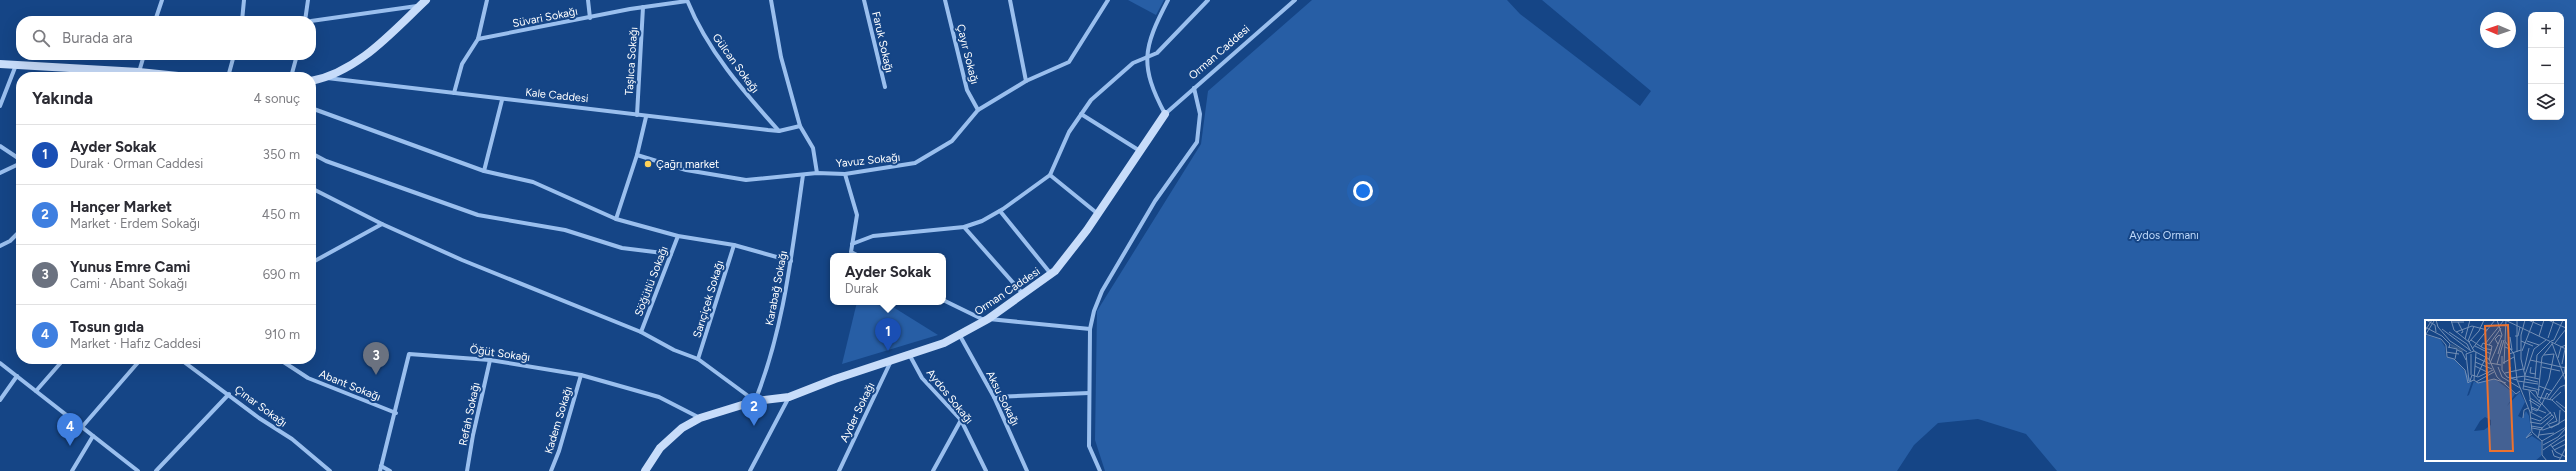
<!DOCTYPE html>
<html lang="tr">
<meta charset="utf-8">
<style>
:root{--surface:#fff;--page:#f2f2f3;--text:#2b2b33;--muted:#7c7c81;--line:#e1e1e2;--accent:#7c3aed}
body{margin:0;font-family:Figtree,sans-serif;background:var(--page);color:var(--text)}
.controls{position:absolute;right:12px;top:12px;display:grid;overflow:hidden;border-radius:8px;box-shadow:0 4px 16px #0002}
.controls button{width:36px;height:36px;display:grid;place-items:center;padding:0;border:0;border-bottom:1px solid var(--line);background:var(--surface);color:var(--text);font:20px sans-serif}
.compass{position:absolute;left:2480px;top:12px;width:36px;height:36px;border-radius:50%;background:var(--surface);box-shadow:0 4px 16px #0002;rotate:272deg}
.you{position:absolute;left:1363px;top:191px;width:14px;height:14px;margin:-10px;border:3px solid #fff;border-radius:50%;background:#1a73e8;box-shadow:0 0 0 6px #1a73e833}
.badge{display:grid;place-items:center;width:26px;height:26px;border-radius:50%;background:var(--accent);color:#fff;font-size:13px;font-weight:700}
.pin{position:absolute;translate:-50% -33px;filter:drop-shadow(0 1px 2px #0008)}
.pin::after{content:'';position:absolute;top:21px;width:14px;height:12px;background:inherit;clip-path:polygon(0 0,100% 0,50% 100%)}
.popup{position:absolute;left:830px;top:253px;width:116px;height:52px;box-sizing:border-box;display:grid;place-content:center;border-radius:8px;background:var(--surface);filter:drop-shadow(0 1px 3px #0005);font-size:13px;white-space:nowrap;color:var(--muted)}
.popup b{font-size:15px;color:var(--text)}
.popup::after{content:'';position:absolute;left:50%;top:100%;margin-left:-8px;border:8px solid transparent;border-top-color:var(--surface)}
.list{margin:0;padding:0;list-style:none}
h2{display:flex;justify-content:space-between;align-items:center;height:52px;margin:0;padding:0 16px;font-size:17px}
h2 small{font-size:13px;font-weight:400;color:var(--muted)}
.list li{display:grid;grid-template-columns:26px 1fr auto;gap:12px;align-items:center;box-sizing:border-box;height:60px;padding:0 16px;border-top:1px solid var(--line)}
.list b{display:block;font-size:15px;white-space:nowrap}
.list p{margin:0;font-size:13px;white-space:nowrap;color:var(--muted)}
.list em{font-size:13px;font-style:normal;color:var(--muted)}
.icon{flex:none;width:22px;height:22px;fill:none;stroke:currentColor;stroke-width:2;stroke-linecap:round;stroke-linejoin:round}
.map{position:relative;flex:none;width:2576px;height:471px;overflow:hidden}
.search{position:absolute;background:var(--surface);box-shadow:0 4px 16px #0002;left:16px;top:16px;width:300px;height:44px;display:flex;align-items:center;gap:10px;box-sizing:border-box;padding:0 14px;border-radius:16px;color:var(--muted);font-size:15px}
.panel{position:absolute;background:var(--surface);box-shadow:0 4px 16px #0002;left:16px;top:72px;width:300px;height:292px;border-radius:16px}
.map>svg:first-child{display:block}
.green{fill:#275ea5;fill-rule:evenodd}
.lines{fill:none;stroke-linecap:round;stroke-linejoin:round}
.street{stroke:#9abfee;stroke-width:4}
.secondary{stroke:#c7dcfa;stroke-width:8}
.poi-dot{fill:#ffd157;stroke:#154586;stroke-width:1.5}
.labels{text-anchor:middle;stroke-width:4;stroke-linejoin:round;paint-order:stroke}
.street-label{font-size:11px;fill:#fff;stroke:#154586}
.poi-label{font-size:11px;fill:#fff;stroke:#154586;text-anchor:start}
.park-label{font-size:11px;fill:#bfd9fa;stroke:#154586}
.inset-river{fill:none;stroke:#355989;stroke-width:2}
.inset-road{fill:none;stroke:#738fb6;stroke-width:1}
.view{fill:#eb7230;fill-opacity:0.15;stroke:#eb7230;stroke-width:2}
.inset-edge{fill:none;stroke:#fff;stroke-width:2}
</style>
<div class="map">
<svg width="2576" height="471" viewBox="0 0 2576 471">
<rect width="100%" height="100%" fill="#154586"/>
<g class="green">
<polygon points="1128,0 1164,0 1156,15"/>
<path d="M1312,0H1507L1520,14L1640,106L1651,91L1542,0H2576V471H2057L2026,434L1978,419L1938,423L1914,445L1897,471H1105L1095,440L1097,311L1201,144L1208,91ZM2531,15H2561V117H2531ZM2486,18H2510V42H2486ZM2426,321H2565V460H2426Z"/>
<polygon points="857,302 885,302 938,335 842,364"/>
</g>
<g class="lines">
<g class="street">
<polyline points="588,0 590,18"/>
<path d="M687,0C707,50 743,91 779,131"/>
<polyline points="771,0 781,57 800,126 813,148 817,173"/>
<polyline points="864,0 885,87"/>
<polyline points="945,0 967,90 978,110"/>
<polyline points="1010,0 1026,81"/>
<path d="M1168,0C1143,48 1139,65 1165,114L1295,0"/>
<polyline points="155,21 162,0"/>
<polyline points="242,21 244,0"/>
<polyline points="305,21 308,0"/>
<polyline points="311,21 417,6"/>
<polyline points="478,39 630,9 687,1"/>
<polyline points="139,72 144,55"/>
<polyline points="228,77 234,55"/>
<polyline points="291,77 297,55"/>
<polyline points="327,78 768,130 779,131 800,126"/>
<polyline points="454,93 462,64 478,39 487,0"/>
<polyline points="0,106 16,65"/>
<polyline points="311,108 484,171 533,182 616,219 678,236 734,245 791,261"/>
<polyline points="1081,114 1140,151"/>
<polyline points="637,115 643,7"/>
<polyline points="0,146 21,160"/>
<polyline points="311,153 326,161 478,215 565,230 622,248 671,254"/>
<polyline points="637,155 686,170 746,180 817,173 845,174 915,163 952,141 978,110 1026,81 1069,62 1108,0"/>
<polyline points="484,171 502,100"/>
<polyline points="0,173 21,163"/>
<polyline points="845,174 857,215 851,252 859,256"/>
<polyline points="1050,175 1098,214"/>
<path d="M311,188L382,224L462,260L641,332L674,350L698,359L755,401C784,329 792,251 803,175"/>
<polyline points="1000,211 1051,274"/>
<polyline points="616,219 637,155 646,117"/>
<polyline points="964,227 1023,294"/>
<polyline points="852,244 873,236 964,227 982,221 1003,209 1050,175 1069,132 1091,100 1133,63 1157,53 1208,0"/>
<polyline points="0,246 10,241 21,230"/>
<polyline points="311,263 382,224"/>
<polyline points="943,300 984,320"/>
<polyline points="989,319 1090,329"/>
<polyline points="641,332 678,236"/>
<polyline points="959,334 994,397 1027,471"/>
<polyline points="909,354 922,378 961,420 986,471"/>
<polyline points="180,359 259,418 292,439 330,471"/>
<polyline points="279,359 308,378 396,413"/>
<polyline points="698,359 734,245"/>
<polyline points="0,363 138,471"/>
<polyline points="36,391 64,359"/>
<polyline points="994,397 1089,393"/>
<polyline points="0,400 17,376"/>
<polyline points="82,427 141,359"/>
<polyline points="381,466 390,471"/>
<polyline points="72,471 93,436"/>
<polyline points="156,471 229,394"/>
<polyline points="380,471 409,354 490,360 581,375 659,397 700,418"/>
<polyline points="467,471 473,435 490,360"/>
<polyline points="551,471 559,451 581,375"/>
<polyline points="750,471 789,397"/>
<polyline points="839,471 891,361"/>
<polyline points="933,471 961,420"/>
<polyline points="1100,471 1089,446 1090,329 1094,311 1102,291 1155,201 1197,142 1200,114 1194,88"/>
</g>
<g class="secondary">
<polyline points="0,64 139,72 188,77"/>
<path d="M311,81C358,72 393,31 426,0"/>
<polyline points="645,471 660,448 682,428 700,418 755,401 789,397 835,379 944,343 988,319 1055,271 1087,230 1165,114"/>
</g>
</g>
<circle class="poi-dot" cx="648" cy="164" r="4"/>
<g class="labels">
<g class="street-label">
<text transform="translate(545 17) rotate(-11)" y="4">Süvari Sokağı</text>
<text transform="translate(883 42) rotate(77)" y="4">Faruk Sokağı</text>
<text transform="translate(1219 52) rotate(-41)" y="4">Orman Caddesi</text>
<text transform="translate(968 54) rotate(76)" y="4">Çayır Sokağı</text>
<text transform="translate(631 61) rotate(-86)" y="4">Taşlıca Sokağı</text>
<text transform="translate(736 63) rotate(54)" y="4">Gülcan Sokağı</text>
<text transform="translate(557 95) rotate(6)" y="4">Kale Caddesi</text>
<text transform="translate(868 160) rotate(-6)" y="4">Yavuz Sokağı</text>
<text transform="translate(651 281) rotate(-69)" y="4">Söğütlü Sokağı</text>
<text transform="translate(776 288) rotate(-79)" y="4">Karabağ Sokağı</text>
<text transform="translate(1007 291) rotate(-34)" y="4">Orman Caddesi</text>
<text transform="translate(708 299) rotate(-73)" y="4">Sarıçiçek Sokağı</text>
<text transform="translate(500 353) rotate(8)" y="4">Öğüt Sokağı</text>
<text transform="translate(350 385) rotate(22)" y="4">Abant Sokağı</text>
<text transform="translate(950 396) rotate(51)" y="4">Aydos Sokağı</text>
<text transform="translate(1003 398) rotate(63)" y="4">Aksu Sokağı</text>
<text transform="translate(261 406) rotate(36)" y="4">Çınar Sokağı</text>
<text transform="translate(857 412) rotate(-64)" y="4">Ayder Sokağı</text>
<text transform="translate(469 414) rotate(-78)" y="4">Refah Sokağı</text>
<text transform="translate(558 420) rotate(-73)" y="4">Kadem Sokağı</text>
</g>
<g class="poi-label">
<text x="656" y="168">Çağrı market</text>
</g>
<g class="park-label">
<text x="2164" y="239">Aydos Ormanı</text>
</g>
</g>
<g transform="translate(2425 320)">
<rect width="141" height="141" fill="#154586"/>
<path d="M0,15L15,19L20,27L21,37L28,38L39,50L47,61L42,76L44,75L49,61L51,63L70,59L90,74L82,86L95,72L100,82L93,96L97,98L101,91L104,96L106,111L102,119L107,116L116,122V136L110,141H0ZM60,97L66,100V105L59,110L49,111L55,101Z" fill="#275ea5" fill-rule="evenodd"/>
<path class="inset-river" d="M26,25L38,31"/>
<path class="inset-road" d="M1,0L10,5L11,12M11,0L13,7L25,21L42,32M26,0L29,10L44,22L49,31L64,39L72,57L91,74L95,71M72,0L77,15L65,43L76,45M80,0L141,29M81,0L80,21L89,34L92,60L105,92L107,112L117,121V135L122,141M100,0L96,15V39L100,56L98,69L111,71L113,77L127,80L141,93M103,0L117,6M123,0L141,8M26,2H39M33,2L38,12L36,13M0,7L17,16L25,24L24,28M17,9L46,31M0,11L7,0M24,12L42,24L45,30M31,12L47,6L62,10M0,14L16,19L21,25L22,37L29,39L40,50L43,63L44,62M1,14L9,1M90,16H93L95,7M114,16L119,0M123,18L129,0M40,19L45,0M46,20L58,28L67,30M43,21L49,6M96,21L108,26M102,21L114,25M126,21L129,20L138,0M44,22L54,11L59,0M127,23L141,62M130,23L141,9M60,24L79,0M73,24L70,19L74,15L77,17M64,25L76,8M50,26L66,34M23,27L32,29L30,39M56,27L58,23L67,26L64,40M80,27L87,30L85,17M47,29L70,0M32,30L37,32L41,40M97,31L109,0M21,32L34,34M92,32V0M73,34L77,20M84,34L96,30M77,36V50L82,57L92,60M50,37L65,44M133,38L136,27L141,25M105,40L141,48M50,42L67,49M78,43L89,37M72,44L79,20M79,44L80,22M137,44L140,29M50,46L64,53M73,47L77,57L95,68M85,47L86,59M106,47L105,53L111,54M117,47L135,51M99,50L104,28M80,53L98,49M139,54L141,42M46,55V34M100,55L109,29L121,20M52,56L61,37M86,58L100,56L114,59M110,58L112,35L125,22M100,59L113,62M49,60L51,32M44,61L41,34L49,31M45,61L47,55L53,57L68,50M93,61L113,64M44,62L49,60L53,63L69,59L81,63M51,62L69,52M140,65L141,80M99,66L115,70M114,66L127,71M104,70L107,92M105,71L129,97L115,110L113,118M113,75L117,37L127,24M105,78L116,85M122,78L139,53M125,79L135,67L140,65M104,80L115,87M127,80L136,72M131,81L141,89M114,82L124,59L129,34L119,35M117,84L122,73L124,75M106,87L121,93M107,89L112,91L117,83M105,92L117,98M98,98L99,90L103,88M106,98L115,101L126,92M105,102L116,104L127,95M122,103L126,108L141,99M124,104L132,101L129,92M106,106L118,108M107,108L118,110L134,104L135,90M106,112L101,118L107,114M114,115L129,113M117,121L141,107M125,124L131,132L141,137M118,125L133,117L141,108M127,127L141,119M118,130L141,114M127,130L129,136L135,138M129,130L141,124M134,141L141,127"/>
<path class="view" d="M83,5L88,131H65L60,6Z"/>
<rect width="141" height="141" class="inset-edge"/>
</g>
</svg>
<div class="controls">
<button>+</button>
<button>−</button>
<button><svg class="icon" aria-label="layers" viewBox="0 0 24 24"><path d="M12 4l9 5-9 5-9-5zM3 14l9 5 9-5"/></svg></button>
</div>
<svg class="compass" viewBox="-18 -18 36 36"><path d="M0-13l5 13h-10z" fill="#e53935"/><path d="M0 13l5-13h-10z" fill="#7c7c81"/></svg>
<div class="you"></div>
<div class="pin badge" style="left:888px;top:351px;background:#1a4fb4">1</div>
<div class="popup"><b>Ayder Sokak</b>Durak</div>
<div class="pin badge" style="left:754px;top:426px;background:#3f7fe0">2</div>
<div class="pin badge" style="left:376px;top:375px;background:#6b7280">3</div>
<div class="pin badge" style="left:70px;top:446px;background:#3f7fe0">4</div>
<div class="search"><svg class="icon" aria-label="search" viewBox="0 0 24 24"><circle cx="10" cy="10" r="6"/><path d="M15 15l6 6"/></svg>Burada ara</div>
<section class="panel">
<h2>Yakında<small>4 sonuç</small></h2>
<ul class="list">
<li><span class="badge" style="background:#1a4fb4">1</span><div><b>Ayder Sokak</b><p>Durak · Orman Caddesi</p></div><em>350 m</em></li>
<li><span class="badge" style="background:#3f7fe0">2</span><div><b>Hançer Market</b><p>Market · Erdem Sokağı</p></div><em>450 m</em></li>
<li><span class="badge" style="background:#6b7280">3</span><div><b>Yunus Emre Cami</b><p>Cami · Abant Sokağı</p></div><em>690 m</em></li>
<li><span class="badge" style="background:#3f7fe0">4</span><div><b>Tosun gıda</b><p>Market · Hafız Caddesi</p></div><em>910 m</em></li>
</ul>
</section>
</div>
